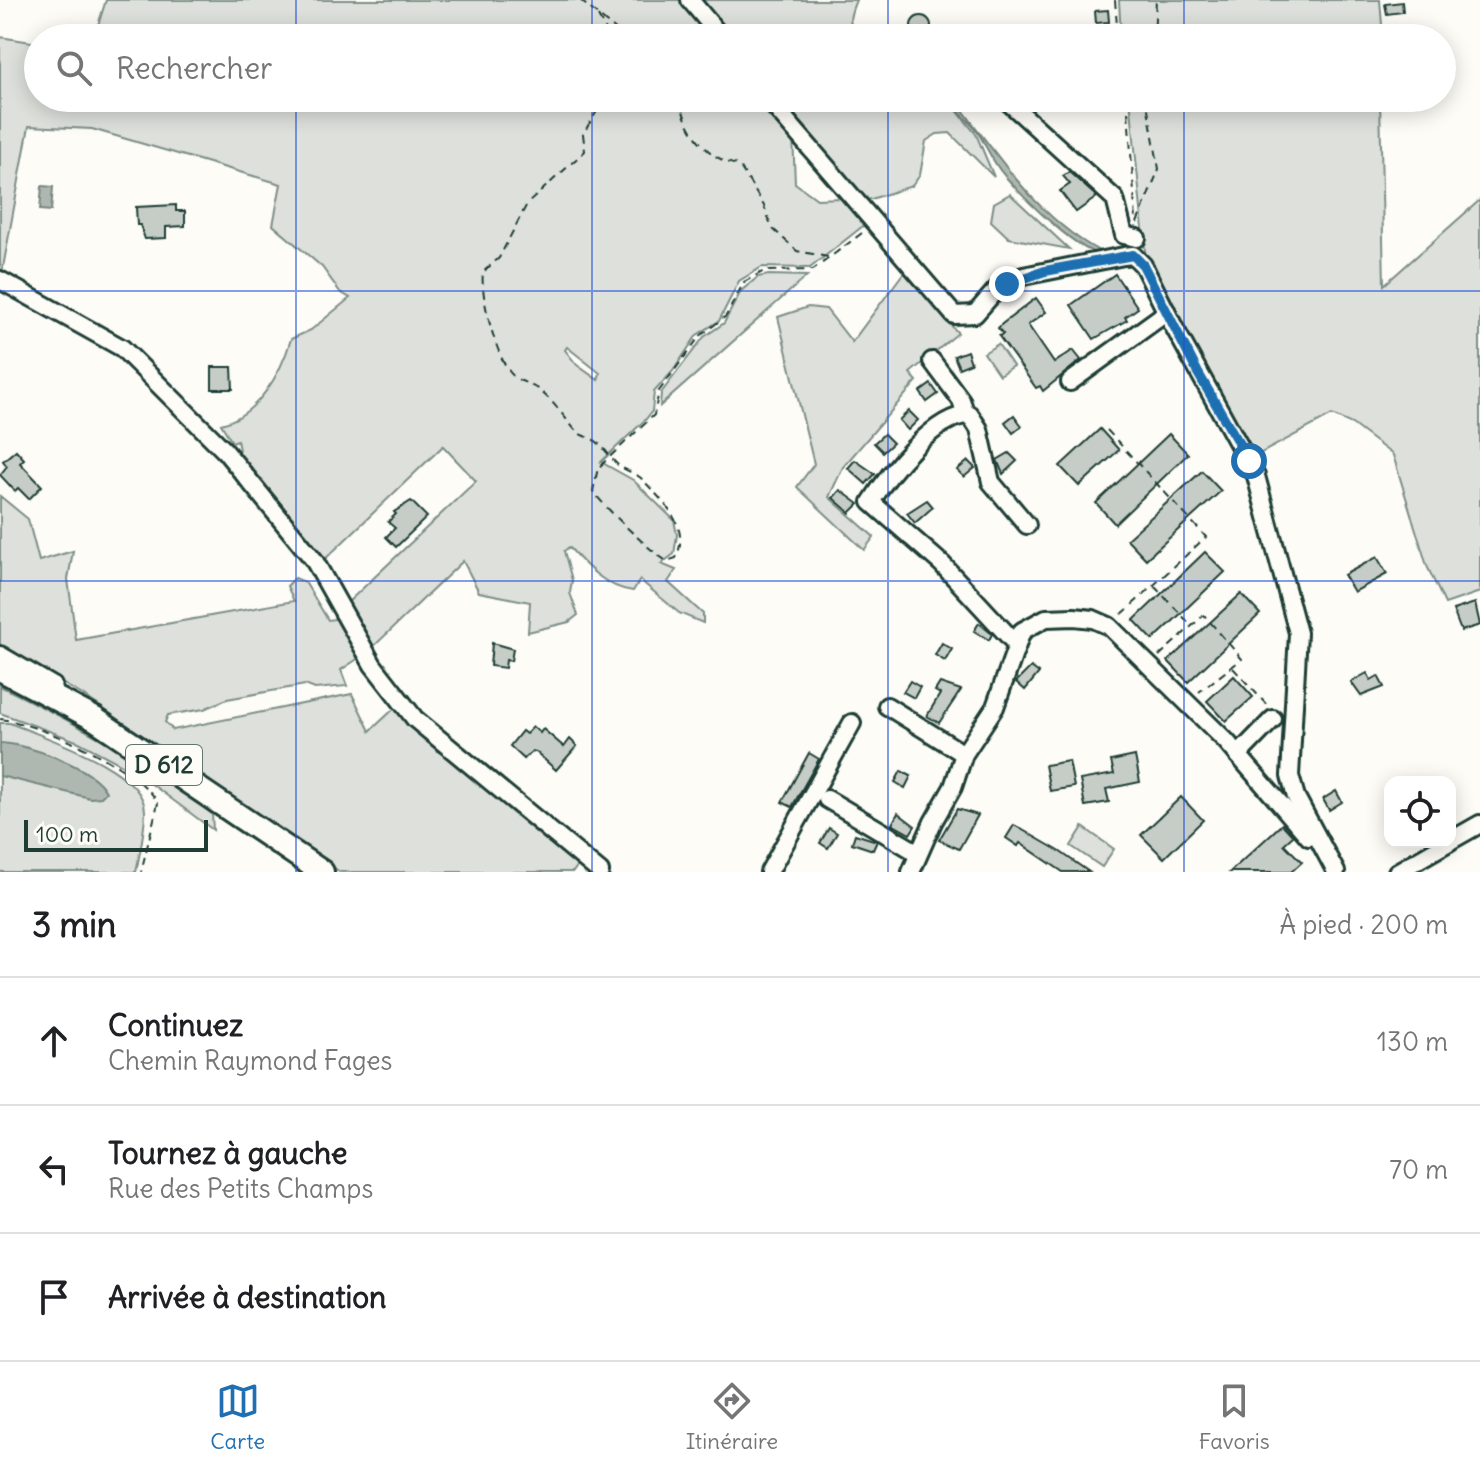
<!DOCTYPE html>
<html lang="fr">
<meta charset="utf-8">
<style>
:root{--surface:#fff;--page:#f6f6f6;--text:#202124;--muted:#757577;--line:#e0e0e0;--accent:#1f6fb2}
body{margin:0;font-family:Delius,sans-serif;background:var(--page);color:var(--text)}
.controls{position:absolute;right:24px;bottom:24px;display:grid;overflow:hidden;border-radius:16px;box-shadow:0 4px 20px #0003}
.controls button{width:72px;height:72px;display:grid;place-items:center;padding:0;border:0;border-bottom:2px solid var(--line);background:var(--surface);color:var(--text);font:40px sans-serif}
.scale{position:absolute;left:24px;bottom:20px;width:184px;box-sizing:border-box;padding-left:8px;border:4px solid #1f3d34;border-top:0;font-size:22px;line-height:28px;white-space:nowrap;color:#1f3d34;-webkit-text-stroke:6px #fdfcf7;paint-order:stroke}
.stop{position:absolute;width:24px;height:24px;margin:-18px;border:6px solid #1f6fb2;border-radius:50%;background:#fff}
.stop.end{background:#1f6fb2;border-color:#fff;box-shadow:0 2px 8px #0008}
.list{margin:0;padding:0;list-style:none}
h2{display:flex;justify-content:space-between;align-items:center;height:104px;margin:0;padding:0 32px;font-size:34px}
h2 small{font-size:26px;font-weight:400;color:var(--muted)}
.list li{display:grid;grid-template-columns:52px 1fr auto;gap:24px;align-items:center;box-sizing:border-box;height:128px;padding:0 32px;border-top:2px solid var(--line)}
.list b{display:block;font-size:30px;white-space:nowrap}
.list p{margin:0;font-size:26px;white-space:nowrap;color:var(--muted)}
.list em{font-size:26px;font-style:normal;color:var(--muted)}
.icon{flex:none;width:44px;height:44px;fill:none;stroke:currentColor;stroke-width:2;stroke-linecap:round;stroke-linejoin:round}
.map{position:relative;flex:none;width:1480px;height:872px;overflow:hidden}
.search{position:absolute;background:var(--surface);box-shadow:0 4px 20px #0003;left:24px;right:24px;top:24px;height:88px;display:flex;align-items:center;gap:20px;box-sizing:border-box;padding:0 28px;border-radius:44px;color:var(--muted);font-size:30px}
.sheet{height:488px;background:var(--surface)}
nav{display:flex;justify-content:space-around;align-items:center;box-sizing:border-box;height:112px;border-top:2px solid var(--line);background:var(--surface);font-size:22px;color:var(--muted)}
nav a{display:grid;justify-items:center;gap:4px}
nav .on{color:var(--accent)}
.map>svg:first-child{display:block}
.green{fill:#dde0db;stroke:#7e8e88;stroke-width:2;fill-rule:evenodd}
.water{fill:#aeb8b1;stroke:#75877f;stroke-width:2}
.building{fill:#c6cdc7;stroke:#1f3d34;stroke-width:2}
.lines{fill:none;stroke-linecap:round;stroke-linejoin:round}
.minor-casing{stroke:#1f3d34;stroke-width:22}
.highway-casing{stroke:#1f3d34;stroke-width:28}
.path{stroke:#1f3d34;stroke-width:2;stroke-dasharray:8 6;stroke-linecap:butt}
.minor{stroke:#fdfcf7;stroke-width:16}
.highway{stroke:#fdfcf7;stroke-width:22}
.route{stroke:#1f6fb2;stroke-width:10}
.grid{fill:none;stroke:#1d4ed8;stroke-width:2;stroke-opacity:0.55}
.labels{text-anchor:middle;stroke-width:6;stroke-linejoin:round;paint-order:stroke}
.shield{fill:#fdfcf7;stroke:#62766e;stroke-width:2}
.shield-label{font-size:24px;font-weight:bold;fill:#1f3d34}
</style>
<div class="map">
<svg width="1480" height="872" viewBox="0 0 1480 872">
<rect width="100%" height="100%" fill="#fdfcf7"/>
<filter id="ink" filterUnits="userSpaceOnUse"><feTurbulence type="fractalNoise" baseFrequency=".0125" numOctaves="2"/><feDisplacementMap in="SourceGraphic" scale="16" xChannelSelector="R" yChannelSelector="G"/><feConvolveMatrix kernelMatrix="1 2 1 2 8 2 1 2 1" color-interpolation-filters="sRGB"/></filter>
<g filter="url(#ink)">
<g class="green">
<polygon points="106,0 681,0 713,38 94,38"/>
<path d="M693,0H856C851,13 844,25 861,38H725Z"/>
<polygon points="1119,0 1380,0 1383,37 1121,38"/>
<path d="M0,37L38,43V98H757L793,135L795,183L817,199L841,198L868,222L810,268L762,267L739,281L719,321L697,335L673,371L654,392L652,411L646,419L601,462L633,480L674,520L677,535L674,554L661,564L676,570L668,582L703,614V623L679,613L640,580L633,591C606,588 586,566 569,547L564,551L572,580L570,593L578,615L569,622L528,632L530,602L479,592L463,561L370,650L344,606L476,481L443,446L320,564L240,455L237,440L232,442L221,424C258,415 281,373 291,339L311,330L350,298L340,292L322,267L273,225L281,184L92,129L29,126L0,284ZM567,347L600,373L598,380L577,365L565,350Z"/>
<polygon points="772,98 947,98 976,134 994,177 950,133 937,134 926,141 920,175 912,186 868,200"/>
<polygon points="1130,98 1380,98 1384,285 1480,200 1480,592 1445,604 1427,566 1393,455 1352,424 1332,415 1254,457 1146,260"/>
<polygon points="1010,194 1069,249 1009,238 991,221 994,203"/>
<polygon points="904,272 958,333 910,373 917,381 843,467 829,497 874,537 864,550 797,487 814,464 778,317 808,307 826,309 852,342"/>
<polygon points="769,275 807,276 660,406 661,393 704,337 724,323 741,291 758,277"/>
<polygon points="998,344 1013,366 999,375 984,353"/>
<polygon points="0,496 28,519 39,561 73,551 68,579 76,640 294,601 287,586 295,578 305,582 328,620 341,618 359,658 341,670 347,686 315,689 305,685 227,699 204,709 168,715 165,722 173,730 352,694 370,731 398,705 417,732 578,865 573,872 340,872 86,697 0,647"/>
<path d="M0,686C74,722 148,762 212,814L213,830L134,771L79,742L0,713Z"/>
<path d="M0,723H10C43,737 145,769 145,811C145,830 140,853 136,872H0Z"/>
<polygon points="1083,827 1114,849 1102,867 1071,846"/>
</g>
<g class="water">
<path d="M944,98H954C998,156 1041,224 1109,256C1082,258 1022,196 1004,175C993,163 987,147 978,133C969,120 956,109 944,98Z"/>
<polygon points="42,186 53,187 51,211 40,210"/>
<path d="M0,743C27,744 94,767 106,792L101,797L90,798L0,776Z"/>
</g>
<g class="building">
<polygon points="1402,2 1403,12 1387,14 1385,4"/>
<polygon points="1108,10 1109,22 1096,23 1095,11"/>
<circle cx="921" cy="26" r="10"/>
<polygon points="1069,172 1097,197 1076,212 1060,191 1070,184 1063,176"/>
<polygon points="176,205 176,211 185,211 185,226 166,227 166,238 145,239 140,225 137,225 136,207"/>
<polygon points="1115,274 1138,308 1125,317 1127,320 1094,339 1071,305"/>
<polygon points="1036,298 1046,312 1028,325 1054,363 1073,350 1081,360 1043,391 1040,386 1036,388 999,336 1003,334 998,328 1002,324"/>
<polygon points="967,351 971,363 959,368 954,356"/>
<polygon points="212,367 232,367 233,389 212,389"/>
<polygon points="931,384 938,394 927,402 920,392"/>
<polygon points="909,411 918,420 908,430 899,420"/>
<polygon points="1014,415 1022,426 1013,433 1005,422"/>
<polygon points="1100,429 1119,450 1079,486 1060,466"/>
<polygon points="884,434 893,443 883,452 874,443"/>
<polygon points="1169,434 1188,454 1115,524 1096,503"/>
<polygon points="16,450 24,459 20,463 42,486 29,499 18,488 15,491 0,475 7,466 3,461"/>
<polygon points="1009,453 1017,461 1003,474 997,460"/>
<polygon points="855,460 875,474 866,484 848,468"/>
<polygon points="968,461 975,468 964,477 957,470"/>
<polygon points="1202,471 1221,491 1146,559 1127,539"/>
<polygon points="840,490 859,504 850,513 833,498"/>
<polygon points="927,500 933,507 915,523 907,513"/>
<polygon points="411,501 427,517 396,547 386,537 395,528 388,522 396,514 394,512"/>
<polygon points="1205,552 1225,572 1153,640 1134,620"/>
<polygon points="1377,557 1387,574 1354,592 1344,575"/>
<polygon points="1241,594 1260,614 1188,682 1168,661"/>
<polygon points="1475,603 1480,625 1461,631 1453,610"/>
<polygon points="979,623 992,634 989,640 974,631"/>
<polygon points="492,643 513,649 511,661 506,660 505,668 490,666"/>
<polygon points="942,643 952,649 945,661 935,655"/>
<polygon points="1031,667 1039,673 1025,690 1016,682"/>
<polygon points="1367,673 1371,680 1378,676 1384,687 1361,696 1351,682"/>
<polygon points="1234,676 1253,697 1226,721 1207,701"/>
<polygon points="910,681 920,687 914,698 903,692"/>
<polygon points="940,683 961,690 939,723 927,716 940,694 935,691"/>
<polygon points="533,727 540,733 543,729 564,747 570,739 577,746 556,770 536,752 532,751 524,759 510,746 522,731 526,734"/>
<polygon points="809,753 819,759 792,807 782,802"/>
<polygon points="1135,756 1140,782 1106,789 1109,802 1085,806 1080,780 1114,774 1111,761"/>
<polygon points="1069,761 1074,787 1050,791 1045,765"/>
<polygon points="901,771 911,776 905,788 895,782"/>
<polygon points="1336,791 1342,802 1329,810 1323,799"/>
<polygon points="1181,797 1203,820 1164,858 1141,835"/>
<polygon points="957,809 978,815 959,849 939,840"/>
<polygon points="898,813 915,826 910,834 892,824"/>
<polygon points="1282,824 1293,836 1284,844 1302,862 1291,872 1230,872"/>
<polygon points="1014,825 1059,851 1089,872 1063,872 1020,843 1018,846 1006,838"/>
<polygon points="829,828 837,833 828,848 820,843"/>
<polygon points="855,834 877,841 873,850 852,843"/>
</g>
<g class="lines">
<defs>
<g id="minor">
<polyline points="690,0 722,38"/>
<polyline points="767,98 954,315 975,314 996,290 1023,276 1124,256 1133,255 1143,265 1174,327 1256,476 1298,633 1290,776 1296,797 1336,872"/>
<polyline points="1004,98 1115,199 1124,235 1137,238"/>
<polyline points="0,280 122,348 225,451 314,560 373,665 415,719 600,872"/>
<polyline points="932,361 961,400 966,415"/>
<polyline points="1070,382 1167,312"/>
<path d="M1015,643L942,564L871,502C888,475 935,414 970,415L979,429L991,482L1027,525"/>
<polyline points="0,655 53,686"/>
<polyline points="887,706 964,754"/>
<polyline points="1238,755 1273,719"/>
<polyline points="827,799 918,853"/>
<polyline points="1450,841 1480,824"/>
<polyline points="769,872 852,723"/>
<polyline points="911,872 933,822 953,787 964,754 995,707 1022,631 1046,618 1074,617 1093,619 1109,626 1226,741 1309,837"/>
<polyline points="1397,872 1449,842"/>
</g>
<polyline id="highway" points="0,669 95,719 322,872"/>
</defs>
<use href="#minor" class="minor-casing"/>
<use href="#highway" class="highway-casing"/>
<g class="path">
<polyline points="580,0 625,38"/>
<polyline points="1115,0 1118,38"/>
<polyline points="598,16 610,38"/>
<polyline points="1154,38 1156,0"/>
<path d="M605,98L583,134L585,151L527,204L499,258L483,272C480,295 495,352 509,371C516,381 524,381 534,387C551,397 563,416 576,431C582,437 591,437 597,442C605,448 610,458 618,465C625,471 637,473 643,480C663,502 691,526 676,558L667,561C655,556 600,503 593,491L598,468L654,415L659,391L700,336L726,316L744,282L764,271L813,270L862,233"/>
<path d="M680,98C684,128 708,161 739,165L764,206L772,228L797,251L828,257"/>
<polyline points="1127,98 1136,220"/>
<polyline points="1137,223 1159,169 1146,98"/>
<polyline points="1107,430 1206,537 1119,617"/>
<polyline points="1154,586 1191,625"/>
<polyline points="1159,656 1204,615 1242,659 1199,692"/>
<polyline points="1233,668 1266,704"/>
<path d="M0,719C40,724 139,767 158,803L141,872"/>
</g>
<use href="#minor" class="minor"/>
<use href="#highway" class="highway"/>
</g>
</g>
<g class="lines" filter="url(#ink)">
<polyline class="route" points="1007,284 1045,271 1133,255 1143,265 1198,373 1249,461"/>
</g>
<path class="grid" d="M296,0V38M592,0V38M888,0V38M1184,0V38M296,98V872M592,98V872M888,98V872M1184,98V872M0,291H1480M0,581H1480"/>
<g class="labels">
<rect class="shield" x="126" y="745" width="76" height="40" rx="6"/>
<g class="shield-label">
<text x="164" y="773">D 612</text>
</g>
</g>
</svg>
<div class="controls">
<button><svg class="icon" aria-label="locate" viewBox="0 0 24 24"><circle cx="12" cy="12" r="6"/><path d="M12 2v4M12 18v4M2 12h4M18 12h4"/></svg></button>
</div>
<div class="scale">100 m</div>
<div class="stop" style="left:1249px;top:461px"></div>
<div class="stop end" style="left:1007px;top:284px"></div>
<div class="search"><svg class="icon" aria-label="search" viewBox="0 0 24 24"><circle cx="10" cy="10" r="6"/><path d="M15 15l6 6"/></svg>Rechercher</div>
</div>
<section class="sheet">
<h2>3 min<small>À pied · 200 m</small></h2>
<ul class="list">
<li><svg class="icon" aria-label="ahead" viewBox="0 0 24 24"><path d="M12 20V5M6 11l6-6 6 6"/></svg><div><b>Continuez</b><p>Chemin Raymond Fages</p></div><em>130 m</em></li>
<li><svg class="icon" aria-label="left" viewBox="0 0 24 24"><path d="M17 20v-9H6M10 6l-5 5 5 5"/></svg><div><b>Tournez à gauche</b><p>Rue des Petits Champs</p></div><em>70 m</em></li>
<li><svg class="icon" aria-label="arrive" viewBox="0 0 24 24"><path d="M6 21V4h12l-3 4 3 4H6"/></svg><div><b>Arrivée à destination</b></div></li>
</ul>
</section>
<nav>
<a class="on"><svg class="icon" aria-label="map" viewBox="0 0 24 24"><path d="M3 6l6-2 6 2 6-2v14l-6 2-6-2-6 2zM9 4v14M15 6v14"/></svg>Carte</a>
<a><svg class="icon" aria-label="directions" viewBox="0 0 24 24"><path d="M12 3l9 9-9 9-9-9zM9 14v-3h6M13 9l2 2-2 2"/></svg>Itinéraire</a>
<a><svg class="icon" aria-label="saved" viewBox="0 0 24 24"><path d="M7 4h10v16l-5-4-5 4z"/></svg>Favoris</a>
</nav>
